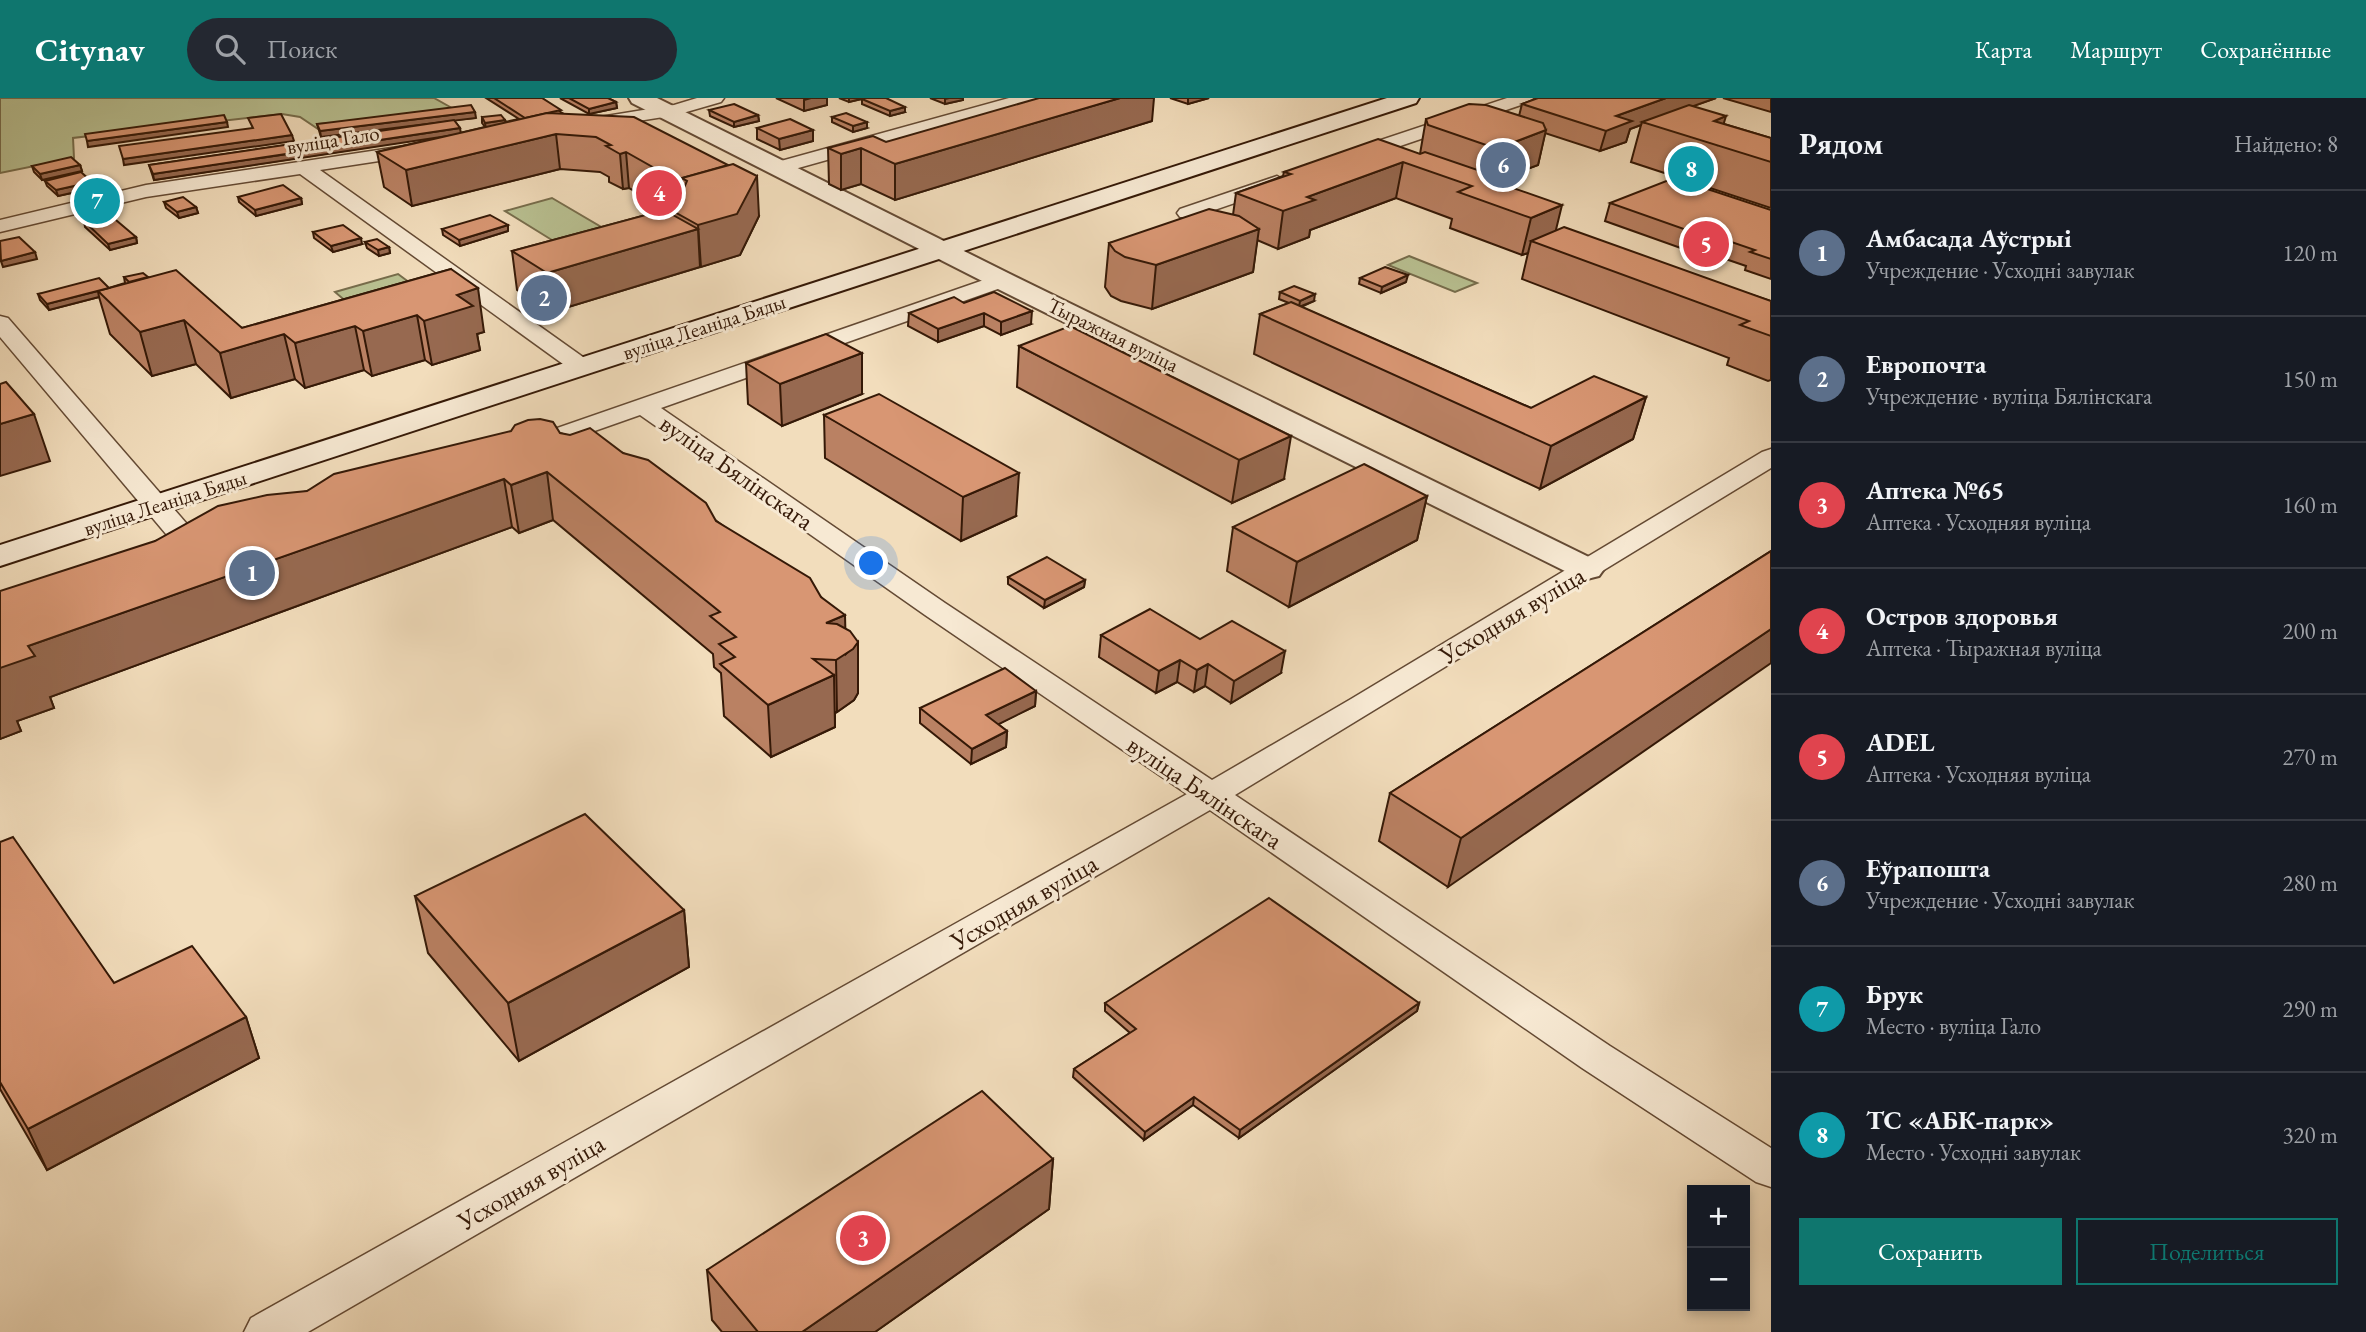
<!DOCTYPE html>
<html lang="ru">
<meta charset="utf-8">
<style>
:root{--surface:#171b24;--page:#242831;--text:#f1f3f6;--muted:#9ea1a6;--line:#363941;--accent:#0f766e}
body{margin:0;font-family:"EB Garamond",serif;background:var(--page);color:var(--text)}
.controls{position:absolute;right:21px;bottom:21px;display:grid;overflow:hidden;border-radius:0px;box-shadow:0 4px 10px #0003}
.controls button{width:63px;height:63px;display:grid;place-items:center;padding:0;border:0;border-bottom:2px solid var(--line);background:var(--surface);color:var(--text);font:35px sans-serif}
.you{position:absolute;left:872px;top:466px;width:24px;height:24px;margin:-18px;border:5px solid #fff;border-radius:50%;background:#1a73e8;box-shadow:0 0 0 10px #1a73e833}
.badge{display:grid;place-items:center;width:46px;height:46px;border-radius:50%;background:var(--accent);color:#fff;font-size:23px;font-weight:700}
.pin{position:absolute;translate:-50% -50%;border:4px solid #fff;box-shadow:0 2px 7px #0006}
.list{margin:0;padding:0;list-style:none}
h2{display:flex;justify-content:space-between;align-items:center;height:91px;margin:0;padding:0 28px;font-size:30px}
h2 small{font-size:23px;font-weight:400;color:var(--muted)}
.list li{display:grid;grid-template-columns:46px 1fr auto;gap:21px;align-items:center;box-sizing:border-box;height:126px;padding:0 28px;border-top:2px solid var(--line)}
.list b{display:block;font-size:26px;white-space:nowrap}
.list p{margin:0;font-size:23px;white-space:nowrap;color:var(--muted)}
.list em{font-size:23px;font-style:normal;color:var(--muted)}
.actions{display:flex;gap:14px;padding:21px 28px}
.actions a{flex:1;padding:16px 0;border:2px solid var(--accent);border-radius:0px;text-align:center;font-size:24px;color:var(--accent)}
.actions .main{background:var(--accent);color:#fff}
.icon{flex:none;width:38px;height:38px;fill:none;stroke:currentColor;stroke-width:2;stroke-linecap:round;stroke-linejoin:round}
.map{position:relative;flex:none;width:1771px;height:1234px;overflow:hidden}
header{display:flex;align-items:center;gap:42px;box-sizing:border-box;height:98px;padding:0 35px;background:var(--accent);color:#fff}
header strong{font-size:33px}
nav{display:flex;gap:38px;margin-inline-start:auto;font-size:24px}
.search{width:490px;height:63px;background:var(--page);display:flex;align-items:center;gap:18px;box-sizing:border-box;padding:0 24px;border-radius:38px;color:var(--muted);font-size:26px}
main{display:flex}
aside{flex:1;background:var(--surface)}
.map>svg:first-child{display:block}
.green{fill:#b9c192;stroke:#776d4c;stroke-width:2}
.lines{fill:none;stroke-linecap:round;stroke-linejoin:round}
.minor-casing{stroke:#644a34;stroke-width:3}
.tertiary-casing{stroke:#644a34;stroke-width:4}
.secondary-casing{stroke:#351907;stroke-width:4}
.minor{fill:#f7e9d3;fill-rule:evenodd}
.tertiary{fill:#f7e9d3;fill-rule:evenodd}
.secondary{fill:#f7e9d3;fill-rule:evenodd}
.wall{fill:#ba8163;stroke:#351907;stroke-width:2}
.shaded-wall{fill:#976950;stroke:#351907;stroke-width:2}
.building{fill:#d89673;stroke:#351907;stroke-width:2}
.labels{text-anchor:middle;stroke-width:6;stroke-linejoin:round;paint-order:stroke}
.far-street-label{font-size:21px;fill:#351907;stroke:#f7e9d3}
.street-label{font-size:26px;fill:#351907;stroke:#f7e9d3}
</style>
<header>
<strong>Citynav</strong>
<div class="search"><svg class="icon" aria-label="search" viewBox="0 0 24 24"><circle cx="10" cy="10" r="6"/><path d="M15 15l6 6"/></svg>Поиск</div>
<nav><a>Карта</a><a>Маршрут</a><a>Сохранённые</a></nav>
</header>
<main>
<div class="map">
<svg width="1771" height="1234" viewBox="0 0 1771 1234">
<rect width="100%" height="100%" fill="#f2ddbc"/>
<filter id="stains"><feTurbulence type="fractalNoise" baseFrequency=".00286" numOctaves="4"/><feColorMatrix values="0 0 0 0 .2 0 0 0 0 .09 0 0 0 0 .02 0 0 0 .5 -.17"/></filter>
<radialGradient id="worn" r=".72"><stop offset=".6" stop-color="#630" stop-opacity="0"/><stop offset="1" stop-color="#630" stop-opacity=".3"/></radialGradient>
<g class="green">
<polygon points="0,0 434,0 459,14 318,31 300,19 282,16 73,40 74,60 0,75"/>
<polygon points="552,100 608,133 560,147 505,113"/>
<polygon points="1409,158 1477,185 1455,194 1388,167"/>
<polygon points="398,176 437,205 370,224 335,194"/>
</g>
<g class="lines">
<defs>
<g id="minor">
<polygon points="697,0 724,0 721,4 676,17 594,30 585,25 594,20 674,7"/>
<polygon points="1009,0 1037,0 1034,4 784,74 777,76 768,70 770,66"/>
<polygon points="1507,0 1533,0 1530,4 1356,63 1349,65 1340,59 1342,55"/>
<polygon points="418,46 427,52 425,56 320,72 590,264 594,269 590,274 574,274 300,76 146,99 0,134 0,122 146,87"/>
<polygon points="1277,78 1287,84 1284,88 1194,119 1180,119 1177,115 1180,111"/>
<polygon points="1001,176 1009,177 1012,182 1009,187 661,310 945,505 1212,682 1351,601 1762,354 1771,351 1771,370 1235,697 1610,948 1771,1050 1771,1089 1756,1084 1582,970 1210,712 308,1234 244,1234 251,1220 1187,696 925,517 640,317 532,355 523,358 514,355 510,350 514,345"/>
<polygon points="0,218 8,220 213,456 217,462 213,468 203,470 193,468 0,239"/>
</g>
<polygon id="tertiary" points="629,0 657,0 1010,176 1599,464 1604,471 1599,478 1587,481 1575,478 992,188 632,5"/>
<polygon id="secondary" points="1387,0 1419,0 1416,5 0,468 0,447"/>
</defs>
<use href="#minor" class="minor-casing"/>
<use href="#tertiary" class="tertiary-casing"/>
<use href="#secondary" class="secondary-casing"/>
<use href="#minor" class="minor"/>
<use href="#tertiary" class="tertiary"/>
<use href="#secondary" class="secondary"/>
</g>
<g class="wall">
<polygon points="486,0 542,0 562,15 759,118 740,157 552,214 517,192 512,153 661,113 653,108 653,103 629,90 623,91 609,84 609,79 600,74 560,71 412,108 384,89 377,54 449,37 154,82 149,67 430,26 321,39 317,26 476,20 454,22 460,30 460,35 485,29 482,25 482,19 505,24 519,21"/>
<polygon points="560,0 608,0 616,4 617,10 589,16"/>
<polygon points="776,0 827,0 827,7 804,13"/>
<polygon points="839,0 886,0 905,14 890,18 862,6 862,1 849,4"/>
<polygon points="930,0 963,0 963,2 945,6"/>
<polygon points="1170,0 1209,0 1188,6"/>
<polygon points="1538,0 1716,0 1693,8 1724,26 1771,40 1771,110 1631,64 1641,27 1630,31 1626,44 1600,53 1545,35 1538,67 1501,81 1500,86 1556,132 1771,203 1771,282 1768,283 1727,267 1729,260 1522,181 1528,155 1522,157 1450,130 1452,121 1396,100 1310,132 1309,139 1278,151 1257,142 1253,174 1152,211 1121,203 1111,198 1105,189 1109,145 1233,117 1236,95 1283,78 1284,74 1420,56 1426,21 1519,18 1522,6"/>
<polygon points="1723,0 1771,0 1771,14"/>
<polygon points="709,12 758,17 759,23 734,29 710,18"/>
<polygon points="832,19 867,30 853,34 832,24"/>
<polygon points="1152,23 895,102 861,86 841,92 829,86 828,50 886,44"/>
<polygon points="757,30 813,32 813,43 780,52 757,41"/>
<polygon points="80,67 82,73 42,82 34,74 32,68"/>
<polygon points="45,83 92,84 94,90 58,98 47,88"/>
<polygon points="238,99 301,100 302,106 256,118 239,104"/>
<polygon points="164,104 196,109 198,115 179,120 166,110"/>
<polygon points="1610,105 1771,112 1771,181 1745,172 1746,168 1711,156 1706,159 1605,123"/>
<polygon points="84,123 136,139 137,145 110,152 85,129"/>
<polygon points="442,131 508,133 460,148 443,137"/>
<polygon points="313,134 362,146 333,154 314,140"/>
<polygon points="365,144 389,149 390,155 379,158 367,150"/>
<polygon points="451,171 484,234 477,236 480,252 432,267 425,262 372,278 364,272 305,290 295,281 231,300 196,266 152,278 110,236 99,199 49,212 40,202 38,196 109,190 125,185 124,179 148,179 242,230"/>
<polygon points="1360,180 1406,184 1381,195 1359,186"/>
<polygon points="1280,194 1314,203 1301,209 1531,310 1646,299 1633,341 1540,391 1254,256 1260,216 1289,205 1279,201"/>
<polygon points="964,205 1031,226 1001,237 984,228 938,244 908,228 909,215"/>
<polygon points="1019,248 1284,381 1232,405 1017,289"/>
<polygon points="746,265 862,296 782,328 748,306"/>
<polygon points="824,317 1016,418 961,443 825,360"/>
<polygon points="560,335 623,355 821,499 845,530 858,595 854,602 837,614 835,614 835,629 771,659 724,618 721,575 714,569 713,556 553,422 519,435 512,429 50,599 54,610 17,623 21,633 0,641 155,443 307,393"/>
<polygon points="1427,398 1417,442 1289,509 1227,473 1233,429"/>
<polygon points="1771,453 1448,789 1379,743 1390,695"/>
<polygon points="1008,479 1085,482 1084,489 1044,510 1008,486"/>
<polygon points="1101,537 1200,541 1281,575 1231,605 1205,588 1194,594 1177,584 1156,595 1099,559"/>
<polygon points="1036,593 1035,608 998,626 1007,633 1006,649 971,666 920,625 920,610"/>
<polygon points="0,744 114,885 246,919 259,960 47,1072 0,991"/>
<polygon points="415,798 684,812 689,869 519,963 428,855"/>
<polygon points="1105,905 1419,905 1417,913 1239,1040 1193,1007 1144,1042 1073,979 1074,971 1130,935 1105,913"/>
<polygon points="1053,1061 1049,1111 875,1234 722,1234 712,1222 707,1172"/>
</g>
<g class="shaded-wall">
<polygon points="811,0 827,0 827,7 804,13 804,2"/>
<polygon points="849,0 865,0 849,4"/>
<polygon points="949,0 963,0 963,2 945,6 945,1"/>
<polygon points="1120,0 1154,0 1152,23 895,102 895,66"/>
<polygon points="1188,0 1209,0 1188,6"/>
<polygon points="1666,0 1716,0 1646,25 1642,24 1641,27 1630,31 1626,44 1600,53 1606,33 1616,18"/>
<polygon points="616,4 617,10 589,16 589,11"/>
<polygon points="905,9 905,14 890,18 890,13"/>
<polygon points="475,14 476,20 321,39 320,33"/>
<polygon points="758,17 759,23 734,29 734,24"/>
<polygon points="1726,18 1717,48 1714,23"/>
<polygon points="505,22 506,28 486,31 485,25"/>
<polygon points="227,24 228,29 88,49 87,43"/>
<polygon points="867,24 867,30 853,34 853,28"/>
<polygon points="460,30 461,36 154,82 153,76"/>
<polygon points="813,32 813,43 780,52 779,41"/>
<polygon points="1546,32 1538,67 1501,81 1495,107 1493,83 1496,82 1504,48"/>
<polygon points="556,36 560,71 412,108 406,72"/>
<polygon points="292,37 294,43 124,67 123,61"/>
<polygon points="861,50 861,86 841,92 841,56"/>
<polygon points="626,54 629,90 623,91 620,56"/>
<polygon points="1403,64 1396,100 1310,132 1309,139 1278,151 1283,113 1307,99"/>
<polygon points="80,67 82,73 42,82 40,76"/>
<polygon points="757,78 759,118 740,157 701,169 698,127"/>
<polygon points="671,79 673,113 667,110 665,80"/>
<polygon points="92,84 94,90 58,98 56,92"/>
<polygon points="301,100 302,106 256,118 255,112"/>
<polygon points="1562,107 1553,144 1531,143 1528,155 1522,157 1531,120"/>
<polygon points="196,109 198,115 179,120 177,114"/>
<polygon points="508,127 508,133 460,148 459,142"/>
<polygon points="698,131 700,169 552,214 547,175"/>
<polygon points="1259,131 1253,174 1152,211 1156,167"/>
<polygon points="136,139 137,145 110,152 108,146"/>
<polygon points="1717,139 1711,156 1706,159 1712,141"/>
<polygon points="361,140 362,146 333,154 331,148"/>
<polygon points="389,149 390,155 379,158 378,152"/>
<polygon points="35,154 37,161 3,169 1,163"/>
<polygon points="1408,177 1406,184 1381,195 1382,189"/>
<polygon points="478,190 484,234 477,236 480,252 432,267 424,223 457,197"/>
<polygon points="98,193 99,199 49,212 47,206"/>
<polygon points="1315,196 1314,203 1299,209 1300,203"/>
<polygon points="1032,213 1031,226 1001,237 1001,224"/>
<polygon points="984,215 984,228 938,244 938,231"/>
<polygon points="417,217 425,262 372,278 363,233"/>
<polygon points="184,222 196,266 152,278 140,234"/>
<polygon points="355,228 364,272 305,290 295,245"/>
<polygon points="284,236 295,281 231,300 220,255"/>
<polygon points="862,255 862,296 782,328 780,286"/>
<polygon points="1646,299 1633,341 1540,391 1551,348"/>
<polygon points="34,316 50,363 0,378 0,326"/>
<polygon points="1291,338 1284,381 1232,405 1239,362"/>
<polygon points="547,374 553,422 519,435 511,387"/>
<polygon points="1019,375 1016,418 961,443 963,399"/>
<polygon points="504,381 512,429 50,599 54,610 17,623 21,633 0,641 0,570 28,548"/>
<polygon points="1427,398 1417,442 1289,509 1297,464"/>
<polygon points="1085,482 1084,489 1044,510 1045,502"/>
<polygon points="845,517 846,556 858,544 858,595 854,602 837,614 836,562 826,525"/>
<polygon points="1771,531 1771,565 1448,789 1461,740"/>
<polygon points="1285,553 1281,575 1231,605 1234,583"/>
<polygon points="1180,562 1177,584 1156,595 1159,573"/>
<polygon points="1208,566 1205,588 1194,594 1197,572"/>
<polygon points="834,577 835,629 771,659 768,607"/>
<polygon points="1036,593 1035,608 985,633 986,617"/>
<polygon points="1007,633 1006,649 971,666 972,651"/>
<polygon points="684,812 689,869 519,963 508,905"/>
<polygon points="1419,905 1417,913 1239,1040 1240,1032"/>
<polygon points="246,919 259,960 47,1072 28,1031"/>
<polygon points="1194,999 1193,1007 1144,1042 1145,1034"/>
<polygon points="1053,1061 1049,1111 875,1234 802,1234"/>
</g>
<g class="building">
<polygon points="494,0 542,0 561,12 525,20"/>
<polygon points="569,0 608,0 616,4 589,11"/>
<polygon points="865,0 886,0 905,9 890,13 862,1"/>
<polygon points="1039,0 1120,0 895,66 861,50 841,56 828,50 873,38 886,44"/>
<polygon points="1538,0 1666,0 1616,18 1632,23 1606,33 1522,6"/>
<polygon points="734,6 758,17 734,24 709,12"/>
<polygon points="1469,6 1486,7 1543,25 1546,32 1504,48 1486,47 1428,27 1426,21"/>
<polygon points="471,7 475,14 320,33 317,26"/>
<polygon points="1689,7 1726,18 1714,23 1771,40 1771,64 1642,24"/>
<polygon points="547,15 634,19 728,67 682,80 682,84 671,79 665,80 650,72 656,71 626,54 620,56 606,48 611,47 596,39 556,36 406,72 377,54"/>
<polygon points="846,15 867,24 853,28 832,19"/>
<polygon points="281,16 292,37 123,61 119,48 253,30 248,20"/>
<polygon points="224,17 227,24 87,43 85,36"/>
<polygon points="501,17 505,22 485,25 482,19"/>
<polygon points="790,21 813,32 779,41 757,30"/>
<polygon points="454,22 460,30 153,76 149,67"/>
<polygon points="1378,41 1420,56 1425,54 1501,80 1493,83 1562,107 1531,120 1458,94 1472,88 1403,64 1307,99 1315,102 1283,113 1236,95 1291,76 1284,74"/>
<polygon points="71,59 80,67 40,76 32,68"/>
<polygon points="733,66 757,78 737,116 698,127 664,108 678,104 687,83 682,80"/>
<polygon points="81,74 92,84 56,92 45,83"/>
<polygon points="1674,80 1771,112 1771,161 1750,154 1755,152 1717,139 1712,141 1610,105"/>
<polygon points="283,87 301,100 255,112 238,99"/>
<polygon points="183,99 196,109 177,114 164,104"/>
<polygon points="1209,111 1239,118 1259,131 1156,167 1125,159 1115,153 1109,145"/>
<polygon points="664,112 698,131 547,175 512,153"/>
<polygon points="110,117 136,139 108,146 84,123"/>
<polygon points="490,117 508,127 459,142 442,131"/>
<polygon points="343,127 361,140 331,148 313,134"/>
<polygon points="1564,129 1771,203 1771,238 1740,227 1749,223 1531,143"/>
<polygon points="19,139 35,154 1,163 0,143"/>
<polygon points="377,141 389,149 378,152 365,144"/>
<polygon points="1385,169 1408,177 1382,189 1360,180"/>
<polygon points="451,171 478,190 457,197 473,208 424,223 417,217 363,233 355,228 295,245 284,236 220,255 184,222 140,234 98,193 176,172 242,230"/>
<polygon points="143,175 148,179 129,184 124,179"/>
<polygon points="99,180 109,190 47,206 38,196"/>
<polygon points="1294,188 1315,196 1300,203 1280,194"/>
<polygon points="994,194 1032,213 1001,224 984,215 938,231 909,215 954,199 964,205"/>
<polygon points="1291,204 1531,310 1594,278 1646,299 1551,348 1260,216"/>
<polygon points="1070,228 1291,338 1239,362 1019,248"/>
<polygon points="826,236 862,255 780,286 746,265"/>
<polygon points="6,284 34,316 0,326 0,286"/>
<polygon points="879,296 1019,375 963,399 824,317"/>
<polygon points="540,321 553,324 560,335 570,337 590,330 623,355 648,362 706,405 716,423 810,480 821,499 845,517 826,525 837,526 850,533 858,544 853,551 836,562 813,561 834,577 768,607 720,566 735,559 719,546 736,539 710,518 720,514 547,374 511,387 504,381 28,548 35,558 0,570 0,493 155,443 218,408 267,397 307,393 334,376 511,333 515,327 528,322"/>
<polygon points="1364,366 1427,398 1297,464 1233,429"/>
<polygon points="1771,453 1771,531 1461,740 1390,695"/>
<polygon points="1047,459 1085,482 1045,502 1008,479"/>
<polygon points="1150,511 1200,541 1232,523 1285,553 1234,583 1208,566 1197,572 1180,562 1159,573 1101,537"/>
<polygon points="1005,570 1036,593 986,617 1007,633 972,651 920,610"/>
<polygon points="585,716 684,812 508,905 415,798"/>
<polygon points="13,739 114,885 192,848 246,919 28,1031 0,984 0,744"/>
<polygon points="1269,800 1419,905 1240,1032 1194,999 1145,1034 1074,971 1136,931 1105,905"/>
<polygon points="982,993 1053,1061 802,1234 758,1234 707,1172"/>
</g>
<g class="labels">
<g class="far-street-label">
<text transform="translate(333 42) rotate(-9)" y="7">вуліца Гало</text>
<text transform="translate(704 229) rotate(-18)" y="7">вуліца Леаніда Бяды</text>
<text transform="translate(1113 237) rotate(26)" y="7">Тыражная вуліца</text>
<text transform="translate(165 405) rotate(-18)" y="7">вуліца Леаніда Бяды</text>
</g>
<g class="street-label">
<text transform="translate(737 374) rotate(35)" y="9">вуліца Бялінскага</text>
<text transform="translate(1512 517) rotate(-31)" y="9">Усходняя вуліца</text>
<text transform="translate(1205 694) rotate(34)" y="9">вуліца Бялінскага</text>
<text transform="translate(1024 804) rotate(-30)" y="9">Усходняя вуліца</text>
<text transform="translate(531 1084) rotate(-30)" y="9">Усходняя вуліца</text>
</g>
</g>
<rect width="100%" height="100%" filter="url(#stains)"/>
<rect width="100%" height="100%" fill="url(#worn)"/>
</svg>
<div class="controls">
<button>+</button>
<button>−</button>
</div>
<div class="you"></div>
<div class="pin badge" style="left:252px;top:475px;background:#5c6f8a">1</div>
<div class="pin badge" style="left:544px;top:200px;background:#5c6f8a">2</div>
<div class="pin badge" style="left:863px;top:1140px;background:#e0444e">3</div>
<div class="pin badge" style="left:659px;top:95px;background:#e0444e">4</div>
<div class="pin badge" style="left:1706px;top:146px;background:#e0444e">5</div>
<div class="pin badge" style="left:1503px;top:67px;background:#5c6f8a">6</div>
<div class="pin badge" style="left:97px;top:103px;background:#0f9aa8">7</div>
<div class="pin badge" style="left:1691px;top:71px;background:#0f9aa8">8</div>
</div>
<aside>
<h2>Рядом<small>Найдено: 8</small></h2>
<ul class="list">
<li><span class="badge" style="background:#5c6f8a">1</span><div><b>Амбасада Аўстрыі</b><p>Учреждение · Усходні завулак</p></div><em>120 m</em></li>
<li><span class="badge" style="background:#5c6f8a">2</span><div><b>Европочта</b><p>Учреждение · вуліца Бялінскага</p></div><em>150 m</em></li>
<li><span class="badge" style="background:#e0444e">3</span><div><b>Аптека №65</b><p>Аптека · Усходняя вуліца</p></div><em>160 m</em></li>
<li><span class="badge" style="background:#e0444e">4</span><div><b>Остров здоровья</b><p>Аптека · Тыражная вуліца</p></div><em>200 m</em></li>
<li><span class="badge" style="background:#e0444e">5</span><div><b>ADEL</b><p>Аптека · Усходняя вуліца</p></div><em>270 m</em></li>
<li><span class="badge" style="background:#5c6f8a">6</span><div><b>Еўрапошта</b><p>Учреждение · Усходні завулак</p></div><em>280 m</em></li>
<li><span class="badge" style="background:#0f9aa8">7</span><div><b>Брук</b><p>Место · вуліца Гало</p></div><em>290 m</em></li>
<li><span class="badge" style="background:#0f9aa8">8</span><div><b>ТС «АБК-парк»</b><p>Место · Усходні завулак</p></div><em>320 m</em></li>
</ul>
<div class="actions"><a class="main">Сохранить</a><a>Поделиться</a></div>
</aside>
</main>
